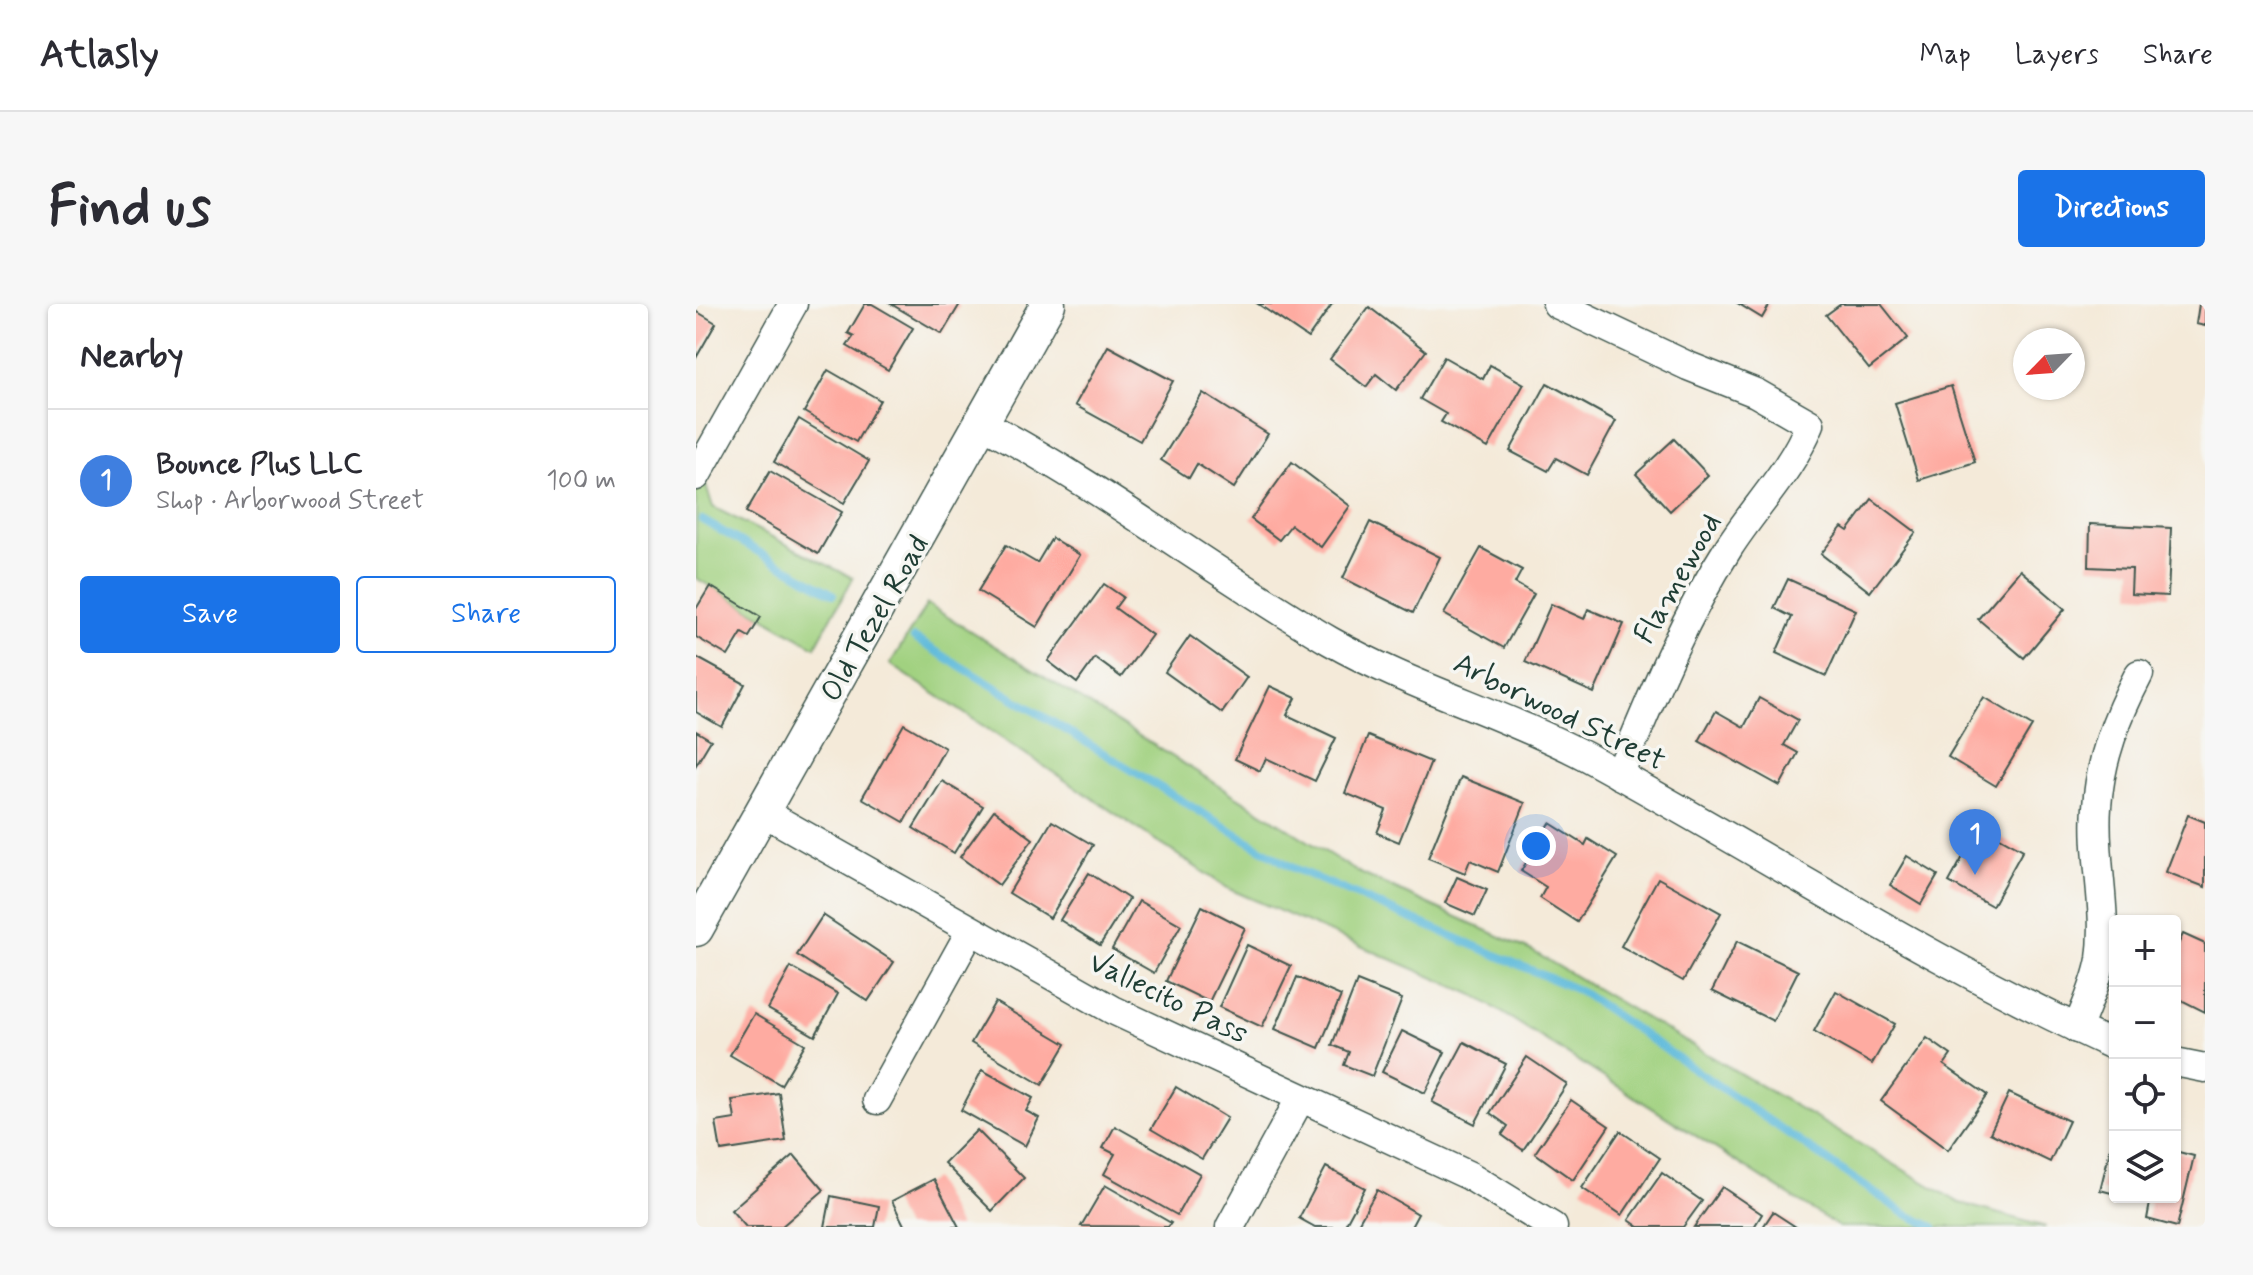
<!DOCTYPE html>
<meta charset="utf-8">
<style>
:root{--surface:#fff;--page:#f7f7f7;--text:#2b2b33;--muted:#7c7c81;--line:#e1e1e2;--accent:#1a73e8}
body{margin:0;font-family:Mynerve,sans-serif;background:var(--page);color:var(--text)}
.controls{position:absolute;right:24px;bottom:24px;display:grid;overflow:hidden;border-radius:8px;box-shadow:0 2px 6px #0004}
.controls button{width:72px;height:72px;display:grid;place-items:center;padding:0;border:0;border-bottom:2px solid var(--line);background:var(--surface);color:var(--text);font:40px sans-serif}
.compass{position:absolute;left:1317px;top:24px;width:72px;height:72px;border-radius:50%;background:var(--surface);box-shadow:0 2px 6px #0004;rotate:245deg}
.you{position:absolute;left:840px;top:542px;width:28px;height:28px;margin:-20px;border:6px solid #fff;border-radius:50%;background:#1a73e8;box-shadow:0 0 0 12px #1a73e833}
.badge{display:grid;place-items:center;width:52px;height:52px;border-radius:50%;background:var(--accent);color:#fff;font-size:26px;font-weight:700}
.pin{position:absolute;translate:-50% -66px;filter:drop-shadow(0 2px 4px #0008)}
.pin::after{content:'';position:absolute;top:42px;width:28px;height:24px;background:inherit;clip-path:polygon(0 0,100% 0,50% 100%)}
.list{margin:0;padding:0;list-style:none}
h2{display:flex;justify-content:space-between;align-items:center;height:104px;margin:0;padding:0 32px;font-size:34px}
h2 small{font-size:26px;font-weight:400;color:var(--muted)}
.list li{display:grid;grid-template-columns:52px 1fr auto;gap:24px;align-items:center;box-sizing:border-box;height:144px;padding:0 32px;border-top:2px solid var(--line)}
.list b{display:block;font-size:30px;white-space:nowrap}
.list p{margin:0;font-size:26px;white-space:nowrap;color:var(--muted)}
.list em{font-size:26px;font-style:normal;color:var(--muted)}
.actions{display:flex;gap:16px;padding:24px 32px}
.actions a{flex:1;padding:18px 0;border:2px solid var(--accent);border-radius:8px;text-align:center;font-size:28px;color:var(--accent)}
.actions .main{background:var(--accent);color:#fff}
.icon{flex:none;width:44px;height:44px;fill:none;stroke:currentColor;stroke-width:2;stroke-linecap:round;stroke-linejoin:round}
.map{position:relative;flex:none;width:1509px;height:923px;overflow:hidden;border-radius:8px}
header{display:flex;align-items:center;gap:48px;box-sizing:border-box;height:112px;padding:0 40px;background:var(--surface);border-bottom:2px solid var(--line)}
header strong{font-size:38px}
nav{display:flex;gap:44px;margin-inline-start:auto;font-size:28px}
.intro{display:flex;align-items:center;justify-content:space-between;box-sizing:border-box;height:192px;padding:0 48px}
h1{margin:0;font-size:56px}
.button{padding:20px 36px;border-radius:8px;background:var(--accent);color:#fff;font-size:28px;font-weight:700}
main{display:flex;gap:48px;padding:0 48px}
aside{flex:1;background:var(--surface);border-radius:8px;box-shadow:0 2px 6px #0004}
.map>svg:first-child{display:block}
.green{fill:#a1d180;stroke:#60875a;stroke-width:2}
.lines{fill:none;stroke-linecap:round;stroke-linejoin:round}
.stream{stroke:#5cb9da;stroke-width:8}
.building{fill:#feaba1}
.minor-casing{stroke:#3f574d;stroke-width:31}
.tertiary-casing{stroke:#3f574d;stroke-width:37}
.minor{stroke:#fff;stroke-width:28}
.tertiary{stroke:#fff;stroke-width:34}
.labels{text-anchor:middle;stroke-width:7;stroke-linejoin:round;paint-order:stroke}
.street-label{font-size:30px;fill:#1f3d34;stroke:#f6f6f2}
</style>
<header>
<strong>Atlasly</strong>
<nav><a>Map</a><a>Layers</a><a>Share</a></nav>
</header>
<div class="intro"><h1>Find us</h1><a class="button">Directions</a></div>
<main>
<aside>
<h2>Nearby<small></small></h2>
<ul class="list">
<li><span class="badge" style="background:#3f7fe0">1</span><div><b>Bounce Plus LLC</b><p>Shop · Arborwood Street</p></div><em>100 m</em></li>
</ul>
<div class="actions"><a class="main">Save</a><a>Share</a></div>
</aside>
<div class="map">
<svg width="1509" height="923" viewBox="0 0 1509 923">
<rect width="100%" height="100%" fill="#f6f6f2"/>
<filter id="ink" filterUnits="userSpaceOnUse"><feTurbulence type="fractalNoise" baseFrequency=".0125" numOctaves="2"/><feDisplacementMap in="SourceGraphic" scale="16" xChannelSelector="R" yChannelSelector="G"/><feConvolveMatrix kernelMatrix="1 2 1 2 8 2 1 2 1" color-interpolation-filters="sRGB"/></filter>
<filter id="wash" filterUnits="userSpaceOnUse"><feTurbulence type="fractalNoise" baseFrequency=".006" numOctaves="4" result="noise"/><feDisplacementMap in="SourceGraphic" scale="32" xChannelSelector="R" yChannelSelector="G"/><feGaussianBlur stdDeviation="1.8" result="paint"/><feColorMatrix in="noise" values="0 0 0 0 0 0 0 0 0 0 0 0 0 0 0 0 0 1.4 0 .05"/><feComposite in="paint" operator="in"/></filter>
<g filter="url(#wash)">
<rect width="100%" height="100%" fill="#f4ead9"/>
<g class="green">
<polygon points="0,151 17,203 157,274 119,343 0,274"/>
<polygon points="231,300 662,568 836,647 1264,899 1350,923 1143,923 780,692 533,585 194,360"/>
</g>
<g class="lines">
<g class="stream">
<polyline points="6,216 137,290"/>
<polyline points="218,334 597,564 884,687 1208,909 1238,923"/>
</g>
</g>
<g id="blocks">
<g class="building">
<polygon points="169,0 176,0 217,24 192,66 151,42 158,32 152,29"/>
<polygon points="195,0 264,0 246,30"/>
<polygon points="562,0 636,0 612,34"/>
<polygon points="1043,0 1074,0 1066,14"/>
<polygon points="1145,0 1185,0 1212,34 1173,65 1130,11"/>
<polygon points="1503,0 1509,0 1509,22 1500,20"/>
<polygon points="673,3 730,47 700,86 680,70 670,83 634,55"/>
<polygon points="0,7 20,19 0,54"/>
<polygon points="412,42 477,77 444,137 379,101"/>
<polygon points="748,53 787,75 794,61 828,80 792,144 745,118 750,110 724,95"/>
<polygon points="132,66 184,96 160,138 108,108"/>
<polygon points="851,79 920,117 891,171 860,154 852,167 814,147"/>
<polygon points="1255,82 1279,158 1223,176 1199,99"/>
<polygon points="507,89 572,130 538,184 501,160 493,174 465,156"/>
<polygon points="103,115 173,157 148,199 78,158"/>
<polygon points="978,135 1012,171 974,207 940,170"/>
<polygon points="596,158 654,202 625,243 595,221 583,236 555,215"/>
<polygon points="74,167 146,208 122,250 50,208"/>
<polygon points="1176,195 1220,228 1174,288 1125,250 1146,223 1152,227"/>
<polygon points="674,218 744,253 717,309 647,274"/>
<polygon points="1394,220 1475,224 1472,292 1435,290 1436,265 1393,263"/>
<polygon points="356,234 384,251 341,323 282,287 310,241 341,259"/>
<polygon points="785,244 826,266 819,279 838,290 808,344 748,310"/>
<polygon points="1324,266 1369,305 1328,354 1282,315"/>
<polygon points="1092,275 1160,306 1130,372 1080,349 1096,313 1078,304"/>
<polygon points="408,280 427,293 419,304 456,331 425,373 399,354 381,379 352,357"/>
<polygon points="14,282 65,313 53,333 46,329 32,352 0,333 0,305"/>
<polygon points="855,300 888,315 892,305 928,320 898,389 829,358"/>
<polygon points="494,332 551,373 526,409 469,368"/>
<polygon points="0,353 49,380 26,423 0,408"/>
<polygon points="574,382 600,394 591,411 640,434 619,477 570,454 564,467 539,455"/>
<polygon points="1288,393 1336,422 1300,482 1252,453"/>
<polygon points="1063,394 1102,416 1088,441 1102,449 1084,482 1003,437 1020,407 1048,423"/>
<polygon points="208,420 249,444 208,518 166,494"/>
<polygon points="0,427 15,436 0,461"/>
<polygon points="672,432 735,458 703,538 681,529 690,506 649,489"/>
<polygon points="765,473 829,499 802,568 774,556 769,569 732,554"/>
<polygon points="246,477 287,502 258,549 217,524"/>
<polygon points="298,506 337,535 303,581 264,553"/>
<polygon points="1492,511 1509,518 1509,583 1470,568"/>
<polygon points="356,517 397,541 354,614 313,589"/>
<polygon points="854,519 889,541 892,535 921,553 881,618 844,594 850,583 825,567"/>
<polygon points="1284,522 1327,546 1296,602 1253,578"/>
<polygon points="1211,552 1242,571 1225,600 1194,581"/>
<polygon points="393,569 433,595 404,641 364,616"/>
<polygon points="761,573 791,586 779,612 749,599"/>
<polygon points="962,574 1025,609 987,677 925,642"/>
<polygon points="443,597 485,621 458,669 416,645"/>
<polygon points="506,602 549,624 513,698 470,677"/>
<polygon points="127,611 198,658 172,697 101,651"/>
<polygon points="1487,630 1509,640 1509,708 1479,693 1479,647"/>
<polygon points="1041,637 1102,667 1077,717 1016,687"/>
<polygon points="551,641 595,662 566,723 523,703"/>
<polygon points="95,663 142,690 119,732 72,705"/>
<polygon points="601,673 645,692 623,744 579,725"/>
<polygon points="661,677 706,695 676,772 648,761 653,748 636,741"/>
<polygon points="1140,687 1199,720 1176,760 1118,727"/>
<polygon points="299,698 370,740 346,781 275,739"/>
<polygon points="58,710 109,740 85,781 34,751"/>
<polygon points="706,727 749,748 729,789 686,768"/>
<polygon points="1231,734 1255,751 1248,761 1291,791 1252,846 1185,797"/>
<polygon points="768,738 810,760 779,820 736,798"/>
<polygon points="831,753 871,780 827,846 806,831 812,822 794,809"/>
<polygon points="286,766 337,794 330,807 343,814 329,842 265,806"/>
<polygon points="480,783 531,814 506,855 455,825"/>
<polygon points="83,789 90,837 25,847 20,818 39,815 36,796"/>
<polygon points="1313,789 1373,817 1354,858 1294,829"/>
<polygon points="875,796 913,822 877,876 839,849"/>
<polygon points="419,822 504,870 481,911 408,870 419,850 407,844"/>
<polygon points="281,826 328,874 296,907 248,859"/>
<polygon points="924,827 964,854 926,911 886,884"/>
<polygon points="1418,830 1419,830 1419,890 1404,886"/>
<polygon points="1479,847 1498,852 1481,923 1451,915 1454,899 1436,894 1479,893"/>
<polygon points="98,851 128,886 85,923 50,923 35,906"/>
<polygon points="630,863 669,884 648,923 619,923 603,914"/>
<polygon points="966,869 1006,897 987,923 943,923 933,916"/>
<polygon points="238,875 263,923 209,923 196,897"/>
<polygon points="409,881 475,919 472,923 385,922"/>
<polygon points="1026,883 1066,910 1058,923 998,923"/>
<polygon points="681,886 722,910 715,923 660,923"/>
<polygon points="135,892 183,902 179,923 129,923"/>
<polygon points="1077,908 1100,923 1067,923"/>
</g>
</g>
</g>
<g filter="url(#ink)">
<use href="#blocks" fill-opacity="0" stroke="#3f574d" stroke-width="2"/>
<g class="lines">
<defs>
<g id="minor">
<path d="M861,0L992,62L1060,89L1114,120C1095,167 1060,201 1033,243C987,315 956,392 923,471"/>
<path d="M287,120C408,184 516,268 634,337C715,383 807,409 889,452C1066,548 1235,659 1419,742"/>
<polyline points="0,172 97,0"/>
<polyline points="67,508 417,706 774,872 857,923"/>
<path d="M1381,725C1390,702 1401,679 1405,655C1412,605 1397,553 1401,503C1404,455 1421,412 1443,370"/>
<polyline points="1479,758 1509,764"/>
<polyline points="181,796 274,628"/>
<polyline points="534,923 604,795"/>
</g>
<polyline id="tertiary" points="0,625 352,0"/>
</defs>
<use href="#minor" class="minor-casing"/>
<use href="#tertiary" class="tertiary-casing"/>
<use href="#minor" class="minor"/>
<use href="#tertiary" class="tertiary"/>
</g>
</g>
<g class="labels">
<g class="street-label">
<text transform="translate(981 274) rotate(-60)" y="10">Flamewood</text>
<text transform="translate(178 314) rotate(-60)" y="10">Old Tezel Road</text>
<text transform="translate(864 407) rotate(26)" y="10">Arborwood Street</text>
<text transform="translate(473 693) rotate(26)" y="10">Vallecito Pass</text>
</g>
</g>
</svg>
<div class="controls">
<button>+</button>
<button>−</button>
<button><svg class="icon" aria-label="locate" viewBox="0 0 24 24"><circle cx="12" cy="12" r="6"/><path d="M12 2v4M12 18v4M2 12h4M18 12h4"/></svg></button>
<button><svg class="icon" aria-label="layers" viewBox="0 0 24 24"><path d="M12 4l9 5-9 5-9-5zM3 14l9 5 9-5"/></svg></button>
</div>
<svg class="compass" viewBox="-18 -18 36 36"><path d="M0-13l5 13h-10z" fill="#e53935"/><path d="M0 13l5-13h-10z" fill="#7c7c81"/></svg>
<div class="you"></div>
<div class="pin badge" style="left:1279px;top:571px;background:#3f7fe0">1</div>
</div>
</main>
